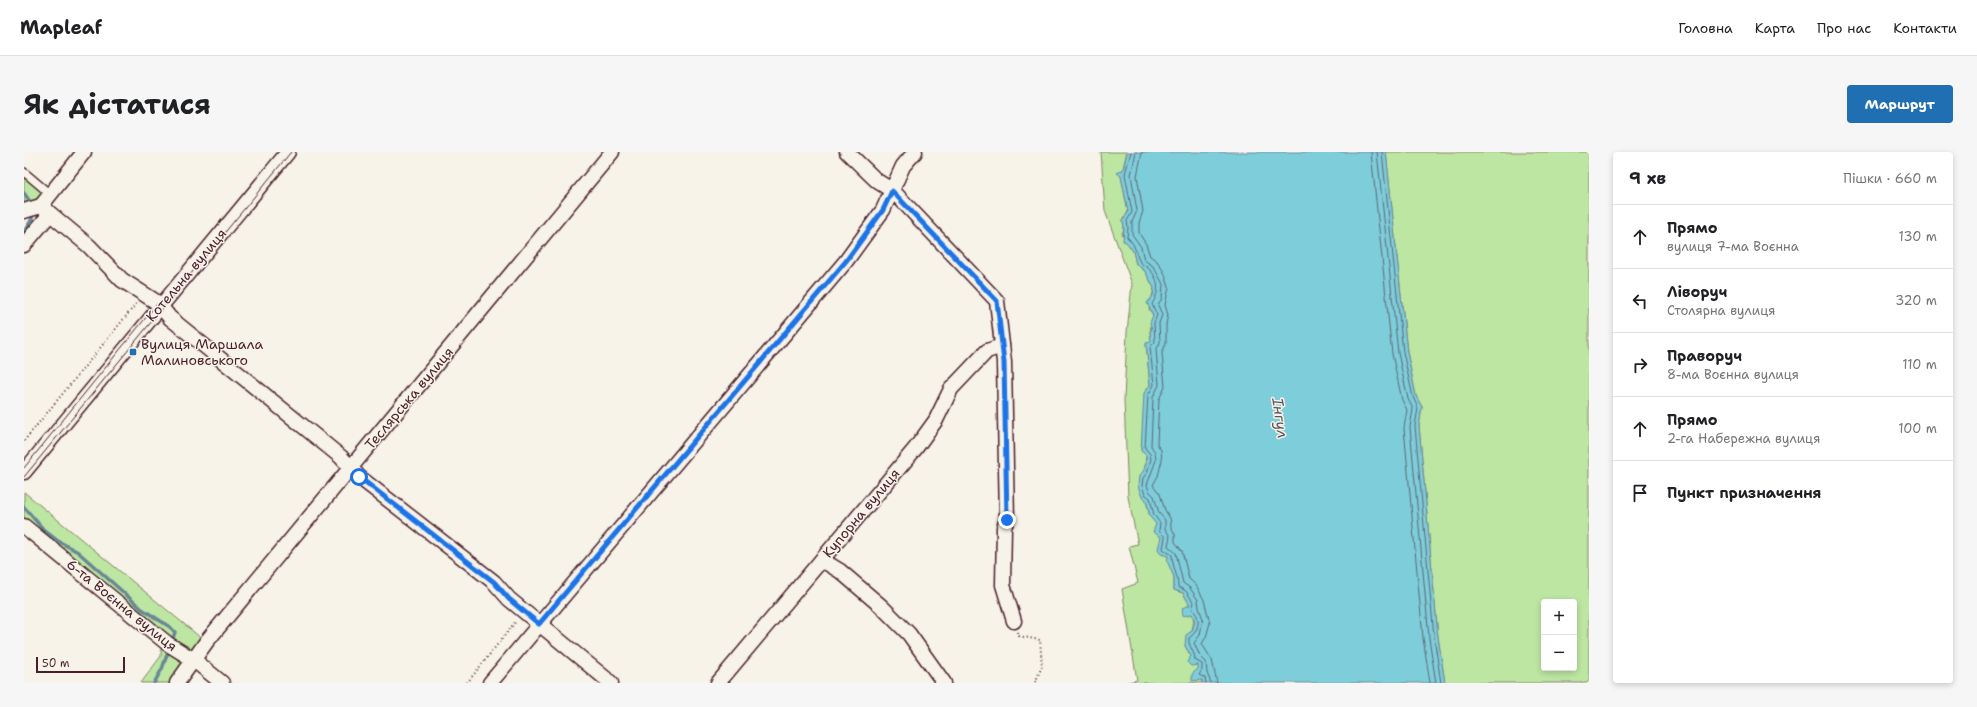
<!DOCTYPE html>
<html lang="uk">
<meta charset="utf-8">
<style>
:root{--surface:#fff;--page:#f6f6f6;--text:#202124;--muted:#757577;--line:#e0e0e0;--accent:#1f6fb2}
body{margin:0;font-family:"Shantell Sans",sans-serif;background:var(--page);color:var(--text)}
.controls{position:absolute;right:12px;bottom:12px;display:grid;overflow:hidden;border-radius:4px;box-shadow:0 2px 6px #0003}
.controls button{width:36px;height:36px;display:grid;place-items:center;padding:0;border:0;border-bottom:1px solid var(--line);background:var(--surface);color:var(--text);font:20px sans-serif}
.scale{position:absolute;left:12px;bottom:10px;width:89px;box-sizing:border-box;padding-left:4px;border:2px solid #4a1f2b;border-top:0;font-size:11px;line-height:14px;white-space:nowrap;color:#4a1f2b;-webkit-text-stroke:3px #f7f3e8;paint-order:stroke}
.stop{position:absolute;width:12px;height:12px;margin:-9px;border:3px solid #1a73e8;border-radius:50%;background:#fff}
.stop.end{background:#1a73e8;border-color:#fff;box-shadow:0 1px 4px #0008}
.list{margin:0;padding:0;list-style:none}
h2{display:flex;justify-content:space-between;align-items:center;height:52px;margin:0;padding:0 16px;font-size:17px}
h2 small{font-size:13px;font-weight:400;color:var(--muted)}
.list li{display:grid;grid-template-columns:26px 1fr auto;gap:12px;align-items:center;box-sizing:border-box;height:64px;padding:0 16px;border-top:1px solid var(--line)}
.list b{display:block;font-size:15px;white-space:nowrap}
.list p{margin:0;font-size:13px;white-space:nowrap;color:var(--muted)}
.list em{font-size:13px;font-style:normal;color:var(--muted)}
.icon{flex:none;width:22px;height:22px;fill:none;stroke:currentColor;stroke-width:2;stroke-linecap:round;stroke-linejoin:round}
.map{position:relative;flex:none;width:1565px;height:531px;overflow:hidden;border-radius:4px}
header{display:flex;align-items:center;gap:24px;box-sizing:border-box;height:56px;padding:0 20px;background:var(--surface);border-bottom:1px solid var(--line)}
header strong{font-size:19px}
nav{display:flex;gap:22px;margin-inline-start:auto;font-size:14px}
.intro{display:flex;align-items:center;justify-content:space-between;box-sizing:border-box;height:96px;padding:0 24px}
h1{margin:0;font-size:28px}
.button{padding:10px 18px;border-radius:4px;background:var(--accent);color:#fff;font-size:14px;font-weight:700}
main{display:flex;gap:24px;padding:0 24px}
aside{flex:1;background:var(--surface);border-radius:4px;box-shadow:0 2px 6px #0003}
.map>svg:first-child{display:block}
.green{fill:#bce6a2;stroke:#838266;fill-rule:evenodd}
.water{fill:#7ecddb;stroke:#698795}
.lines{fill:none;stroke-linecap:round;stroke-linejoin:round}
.shore{stroke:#5f6571;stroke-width:1}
.stream{stroke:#698795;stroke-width:3.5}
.lane-casing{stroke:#4a1f2b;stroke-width:10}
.street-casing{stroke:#4a1f2b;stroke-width:17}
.path{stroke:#4a1f2b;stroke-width:2;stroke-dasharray:1 3;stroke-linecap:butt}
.lane{stroke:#f7f3e8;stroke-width:7}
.street{stroke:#f7f3e8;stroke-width:14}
.tram{stroke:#4a1f2b;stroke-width:1}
.route{stroke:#1a73e8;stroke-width:5}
.poi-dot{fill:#1f6fb2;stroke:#f7f3e8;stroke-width:1.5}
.labels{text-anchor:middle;stroke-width:3;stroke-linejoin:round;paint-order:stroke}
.street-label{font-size:14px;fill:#4a1f2b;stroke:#f7f3e8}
.poi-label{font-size:14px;fill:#4a1f2b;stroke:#f7f3e8;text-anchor:start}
.water-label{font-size:15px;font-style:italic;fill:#5a5360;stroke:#f7f3e8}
</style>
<header>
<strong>Mapleaf</strong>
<nav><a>Головна</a><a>Карта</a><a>Про нас</a><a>Контакти</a></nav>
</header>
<div class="intro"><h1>Як дістатися</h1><a class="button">Маршрут</a></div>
<main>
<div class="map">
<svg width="1565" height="531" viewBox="0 0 1565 531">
<rect width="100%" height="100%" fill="#f7f3e8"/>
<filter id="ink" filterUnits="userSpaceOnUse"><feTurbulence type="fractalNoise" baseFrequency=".025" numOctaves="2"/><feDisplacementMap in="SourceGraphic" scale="8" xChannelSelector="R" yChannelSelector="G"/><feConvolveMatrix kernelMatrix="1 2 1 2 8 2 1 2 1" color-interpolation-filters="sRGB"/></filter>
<g filter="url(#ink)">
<g class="green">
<path d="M1077,0H1103L1097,24L1104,60L1099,68L1100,76L1098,82L1109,99L1112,112L1121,119L1130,136L1125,157L1129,163L1126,180L1128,190L1122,192L1126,233L1117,298L1122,303L1118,345L1122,348L1126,365L1133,372L1144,404V409L1150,425V438L1159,441C1173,464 1172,472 1161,494L1167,504L1170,512L1174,513L1178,531H1100L1113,528L1098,437L1114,431L1105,394L1114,392L1104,345L1100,248L1103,180L1108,132L1081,59Z"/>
<path d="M1362,0H1565V531H1421L1414,485L1395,274L1398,255L1392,244L1383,200ZM1520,450H1550V516H1520Z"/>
<polygon points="0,23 19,39 21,44 15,52 0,53"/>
<polygon points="0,340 177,486 171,500 164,500 0,370"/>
<polygon points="137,491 160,508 161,516 150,531 117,531 137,504"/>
</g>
<path class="water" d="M1103,0H1362L1383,200L1392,244L1398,255L1395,274L1414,485L1421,531H1178V528L1168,529V522L1174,517V513L1167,514L1163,510L1167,504L1161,494L1162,483L1168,479L1171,469L1168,462L1159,464L1158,456L1166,453L1159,441L1150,438V425L1143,409L1144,404L1137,402L1134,397L1137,385L1129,380L1132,372L1126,365L1122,348L1118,345L1114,334L1115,324C1121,319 1123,311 1122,303L1117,299L1120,241L1126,233L1122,191L1127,190L1126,180L1128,177L1126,171L1129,163L1123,151L1129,144L1130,136L1121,119L1112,112L1109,99L1102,90L1099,89L1100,76L1099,68L1104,60L1097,24L1093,21L1099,18Z"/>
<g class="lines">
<g class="shore">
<path d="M1107,0L1101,22L1108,60L1103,69L1104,76L1103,85C1113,94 1110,99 1116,110C1117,113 1121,113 1123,115C1136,126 1136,140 1128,152L1133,163L1130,171L1131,190L1126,195L1130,233L1124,243L1121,296L1126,302L1127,307L1123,321L1119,326L1118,334L1121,342L1126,346L1130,363L1136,371L1135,379L1141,385L1139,397L1148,403C1148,414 1154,423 1154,435L1162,439L1170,451L1168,457C1178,466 1175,479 1165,486C1164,495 1171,499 1171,508L1178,512V518L1175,523L1181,526L1182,531"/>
<polyline points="1112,0 1107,23 1113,59 1108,70 1108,82 1117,95 1120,108 1129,114 1139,132 1138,146 1134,153 1138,163 1135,171 1136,191 1132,198 1135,233 1129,245 1127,294 1131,300 1132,308 1123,333 1125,339 1130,344 1135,361 1141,368 1141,377 1146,384 1144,394 1152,401 1159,431 1166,436 1174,448 1175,456 1179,467 1176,483 1170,491 1176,504 1182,510 1183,521 1187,531"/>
<polyline points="1118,0 1113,24 1119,59 1115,71 1115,81 1122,92 1126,104 1133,109 1140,120 1145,135 1141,153 1144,163 1142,172 1142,191 1138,201 1141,235 1135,247 1133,292 1137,298 1138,308 1134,324 1129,333 1136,342 1141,358 1146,366 1147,375 1151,382 1151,390 1158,399 1165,427 1172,433 1180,448 1186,471 1182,485 1178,492 1188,508 1193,531"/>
<polyline points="1347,0 1368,202 1378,248 1383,258 1380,276 1399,486 1406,531"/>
<polyline points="1353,0 1374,201 1384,247 1389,257 1386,275 1405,486 1412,531"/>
<polyline points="1358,0 1379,200 1389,245 1394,256 1391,274 1410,485 1417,531"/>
</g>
<g class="stream">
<polyline points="0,41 7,51"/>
<polyline points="0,80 8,67 8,59"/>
<polyline points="0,355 19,377 34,389 54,400 118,457 146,475 151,480 149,486"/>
<polyline points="130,531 138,517 145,497"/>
</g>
<defs>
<polyline id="lane" points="0,20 26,42"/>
<g id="street">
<polyline points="823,0 853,29 869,39 973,149 980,210 983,368 980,375 979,433 990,469"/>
<polyline points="17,54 60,0"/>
<polyline points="0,59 17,54 65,94 98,128 134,151 146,166 317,305 335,325 470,430 485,447 587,531"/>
<polyline points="0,93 26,62"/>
<polyline points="0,320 264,0"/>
<polyline points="0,374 144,492 170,508 198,531"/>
<polyline points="798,408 816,419 857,454 885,482 920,531"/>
<polyline points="153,531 183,489 588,0"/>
<polyline points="466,531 822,109 859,58 879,14 891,0"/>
<polyline points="694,531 891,297 912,268 927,237 963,199 978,194"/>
</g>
</defs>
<use href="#lane" class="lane-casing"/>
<use href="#street" class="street-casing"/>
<g class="path">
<polyline points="0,289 112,152"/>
<polyline points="994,480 995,484 1016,488 1018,514 1011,531"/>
<polyline points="443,531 492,469"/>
</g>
<use href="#lane" class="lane"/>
<use href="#street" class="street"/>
<g class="tram">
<polyline points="0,316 133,152"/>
<polyline points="0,325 267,0"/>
</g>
</g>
</g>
<g class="lines" filter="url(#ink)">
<polyline class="route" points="335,325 470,430 485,447 515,472 822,109 859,58 868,39 973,149 980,210 983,368"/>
</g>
<rect class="poi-dot" x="105" y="196" width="8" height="8" rx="2"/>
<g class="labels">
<g class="street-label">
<text transform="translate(162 123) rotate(-50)" y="5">Котельна вулиця</text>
<text transform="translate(385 246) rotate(-50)" y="5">Теслярська вулиця</text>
<text transform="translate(837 361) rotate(-50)" y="5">Купорна вулиця</text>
<text transform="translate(98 453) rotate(39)" y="5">6-та Воєнна вулиця</text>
</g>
<g class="poi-label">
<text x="117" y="197">Вулиця Маршала<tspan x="117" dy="16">Малиновського</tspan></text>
</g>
<g class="water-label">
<text transform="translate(1256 266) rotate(82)" y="5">Інгул</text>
</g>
</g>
</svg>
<div class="controls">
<button>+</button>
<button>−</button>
</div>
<div class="scale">50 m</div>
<div class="stop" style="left:335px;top:325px"></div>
<div class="stop end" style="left:983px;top:368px"></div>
</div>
<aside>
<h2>9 хв<small>Пішки · 660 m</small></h2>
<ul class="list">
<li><svg class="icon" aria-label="ahead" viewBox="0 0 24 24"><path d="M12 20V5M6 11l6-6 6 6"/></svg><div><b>Прямо</b><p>вулиця 7-ма Воєнна</p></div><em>130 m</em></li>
<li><svg class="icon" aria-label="left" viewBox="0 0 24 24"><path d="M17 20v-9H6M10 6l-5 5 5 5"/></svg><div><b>Ліворуч</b><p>Столярна вулиця</p></div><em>320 m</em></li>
<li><svg class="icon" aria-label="right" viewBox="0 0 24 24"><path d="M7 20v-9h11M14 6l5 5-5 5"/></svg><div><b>Праворуч</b><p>8-ма Воєнна вулиця</p></div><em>110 m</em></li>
<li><svg class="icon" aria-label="ahead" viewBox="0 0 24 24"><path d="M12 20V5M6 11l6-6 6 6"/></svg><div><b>Прямо</b><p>2-га Набережна вулиця</p></div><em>100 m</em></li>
<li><svg class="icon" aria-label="arrive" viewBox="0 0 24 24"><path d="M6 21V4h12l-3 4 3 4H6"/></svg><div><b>Пункт призначення</b></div></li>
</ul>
</aside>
</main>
